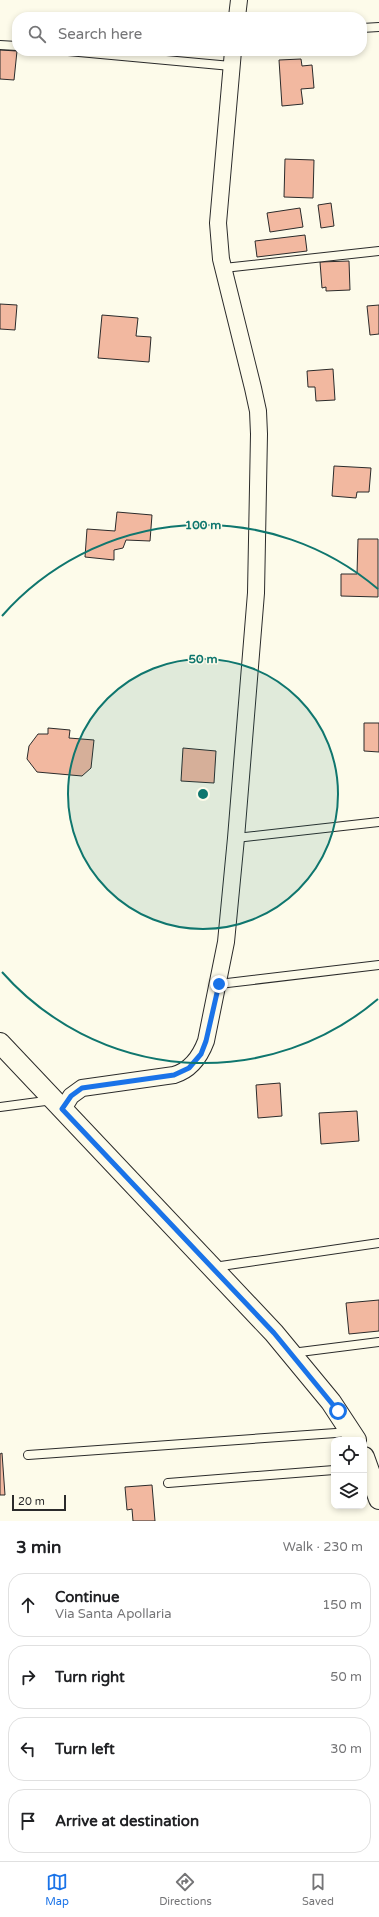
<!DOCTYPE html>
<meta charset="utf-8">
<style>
:root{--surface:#fff;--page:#f2f2f2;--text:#202124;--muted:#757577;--line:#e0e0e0;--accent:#1a73e8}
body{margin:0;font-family:"Varela Round",sans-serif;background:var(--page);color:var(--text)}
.controls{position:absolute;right:12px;bottom:12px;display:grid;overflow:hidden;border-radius:8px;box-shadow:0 2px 6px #0003}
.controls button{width:36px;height:36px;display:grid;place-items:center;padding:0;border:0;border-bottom:1px solid var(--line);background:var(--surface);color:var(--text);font:20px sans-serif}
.scale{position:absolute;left:12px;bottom:10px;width:54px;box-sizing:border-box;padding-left:4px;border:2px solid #2b2b2b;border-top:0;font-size:11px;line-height:14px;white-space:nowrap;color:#2b2b2b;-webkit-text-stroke:3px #fdfbea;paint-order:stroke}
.stop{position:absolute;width:12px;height:12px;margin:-9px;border:3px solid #1a73e8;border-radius:50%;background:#fff}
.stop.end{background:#1a73e8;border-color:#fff;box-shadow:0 1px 4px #0008}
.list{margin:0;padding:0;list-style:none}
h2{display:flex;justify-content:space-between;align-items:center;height:52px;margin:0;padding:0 16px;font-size:17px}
h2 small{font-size:13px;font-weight:400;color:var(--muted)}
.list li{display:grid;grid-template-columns:26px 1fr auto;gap:12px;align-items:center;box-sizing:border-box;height:64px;margin:0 8px 8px;padding:0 8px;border:1px solid var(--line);border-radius:16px}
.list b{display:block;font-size:15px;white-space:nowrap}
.list p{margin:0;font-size:13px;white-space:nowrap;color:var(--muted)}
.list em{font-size:13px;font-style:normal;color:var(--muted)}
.icon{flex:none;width:22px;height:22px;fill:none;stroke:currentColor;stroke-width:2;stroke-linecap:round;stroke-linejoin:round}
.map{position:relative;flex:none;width:379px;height:1521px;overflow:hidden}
.search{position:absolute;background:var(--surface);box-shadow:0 2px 6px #0003;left:12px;right:12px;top:12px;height:44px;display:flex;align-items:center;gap:10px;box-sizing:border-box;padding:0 14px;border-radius:16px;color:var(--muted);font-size:15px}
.sheet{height:340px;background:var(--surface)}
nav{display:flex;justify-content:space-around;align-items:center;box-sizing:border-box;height:56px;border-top:1px solid var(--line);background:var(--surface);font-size:11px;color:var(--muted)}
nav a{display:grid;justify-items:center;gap:2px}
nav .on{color:var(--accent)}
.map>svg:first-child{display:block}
.building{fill:#f2b8a0;stroke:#2b2b2b}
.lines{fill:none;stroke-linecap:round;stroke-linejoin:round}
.service-casing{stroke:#2b2b2b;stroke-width:10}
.minor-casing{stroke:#2b2b2b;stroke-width:18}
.tertiary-casing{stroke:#2b2b2b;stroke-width:22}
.service{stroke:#fdfbea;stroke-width:8}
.minor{stroke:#fdfbea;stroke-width:16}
.tertiary{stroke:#fdfbea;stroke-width:20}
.route{stroke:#1a73e8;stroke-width:5}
.ring{fill:none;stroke:#0f766e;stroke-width:2}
.centre{fill:#0f766e;stroke:#fdfbea;stroke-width:2}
.ring-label{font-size:12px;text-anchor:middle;font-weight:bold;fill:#0f766e;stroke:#fdfbea;stroke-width:3;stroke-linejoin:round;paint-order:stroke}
</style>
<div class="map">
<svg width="379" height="1521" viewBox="0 0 379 1521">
<rect width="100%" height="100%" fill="#fdfbea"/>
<g class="building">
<polygon points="0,50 17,51 14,80 0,79"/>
<polygon points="301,59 302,66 312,65 314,88 301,89 303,104 282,106 279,60"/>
<polygon points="285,159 314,160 313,198 284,197"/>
<polygon points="331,203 334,226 321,228 318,205"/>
<polygon points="300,208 303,227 270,232 267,213"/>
<polygon points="305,235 307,251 257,257 255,241"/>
<polygon points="349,261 350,290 326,291 326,287 322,288 320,262"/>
<polygon points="0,304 17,305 15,330 0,329"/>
<polygon points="379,305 379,334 370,335 367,306"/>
<polygon points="102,315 138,318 136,336 151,337 149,362 98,358"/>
<polygon points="333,369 335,400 316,401 315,387 308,387 307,371"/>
<polygon points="334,466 371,468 369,492 357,492 356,498 332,496"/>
<polygon points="117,512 152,515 150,541 126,540 123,548 114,550 114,560 85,557 87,529 115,531"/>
<polygon points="358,539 378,539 378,597 341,596 341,574 357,574"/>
<polygon points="364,723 379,723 379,752 364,751"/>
<polygon points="48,728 70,730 69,738 94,740 91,768 82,776 37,772 27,759 29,746 38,734 48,734"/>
<polygon points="183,748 216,751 214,783 181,781"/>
<polygon points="280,1083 282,1116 258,1118 256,1085"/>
<polygon points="357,1111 359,1141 321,1144 319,1113"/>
<polygon points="379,1300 379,1331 349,1334 346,1303"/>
<polygon points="2,1453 5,1495 0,1495 0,1454"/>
<polygon points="152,1485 155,1521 133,1521 132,1509 127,1510 125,1487"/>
</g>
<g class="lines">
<defs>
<g id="service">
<polyline points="362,28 379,27"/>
<polyline points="0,45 17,46"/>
<polyline points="68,51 231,66"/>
<polyline points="224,268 379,251"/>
<polyline points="236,838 379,822"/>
<polyline points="219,984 379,965"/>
<polyline points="0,1107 53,1100"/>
<polyline points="214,1267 379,1243"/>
<polyline points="292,1353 379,1342"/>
<polyline points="28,1455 350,1432"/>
<polyline points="168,1483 334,1470"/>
</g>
<g id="minor">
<polyline points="237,17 239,0"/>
<path d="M63,1109L71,1096L82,1088L174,1075C191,1070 200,1057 206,1041L226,942L236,838L256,593L259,434L258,411L253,388L221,259L218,223L233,51"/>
</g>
<g id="tertiary">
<polyline points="0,1043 274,1333 331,1402 356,1440"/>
<polyline points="364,1457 379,1499"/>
</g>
</defs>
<use href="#service" class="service-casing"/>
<use href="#minor" class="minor-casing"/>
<use href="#tertiary" class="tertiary-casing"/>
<use href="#service" class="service"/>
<use href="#minor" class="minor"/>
<use href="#tertiary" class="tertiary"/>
</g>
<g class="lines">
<polyline class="route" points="219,984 206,1041 201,1054 189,1068 174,1075 82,1088 71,1096 62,1109 274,1333 338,1411"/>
</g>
<circle cx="203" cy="794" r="135" fill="#0f766e" fill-opacity=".12"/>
<g class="ring">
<circle cx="203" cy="794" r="135"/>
<path d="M378 999A269 269 0 0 1 2 972M2 616A269 269 0 0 1 378 589"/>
</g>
<circle cx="203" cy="794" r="6" class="centre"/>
<g class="ring-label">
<text x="203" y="529">100 m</text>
<text x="203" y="663">50 m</text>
</g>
</svg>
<div class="controls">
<button><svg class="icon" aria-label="locate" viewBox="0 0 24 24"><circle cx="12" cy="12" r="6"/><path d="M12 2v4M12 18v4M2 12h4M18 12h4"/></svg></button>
<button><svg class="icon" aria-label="layers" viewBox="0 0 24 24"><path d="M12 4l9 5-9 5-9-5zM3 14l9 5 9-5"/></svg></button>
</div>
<div class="scale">20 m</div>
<div class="stop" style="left:338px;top:1411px"></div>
<div class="stop end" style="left:219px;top:984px"></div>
<div class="search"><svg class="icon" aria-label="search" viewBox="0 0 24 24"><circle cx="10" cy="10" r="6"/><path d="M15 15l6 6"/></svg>Search here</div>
</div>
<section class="sheet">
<h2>3 min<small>Walk · 230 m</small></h2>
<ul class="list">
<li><svg class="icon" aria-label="ahead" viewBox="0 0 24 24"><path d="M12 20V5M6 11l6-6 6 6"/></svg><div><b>Continue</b><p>Via Santa Apollaria</p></div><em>150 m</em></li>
<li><svg class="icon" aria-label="right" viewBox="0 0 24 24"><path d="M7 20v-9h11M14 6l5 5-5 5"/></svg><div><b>Turn right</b></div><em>50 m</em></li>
<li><svg class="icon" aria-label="left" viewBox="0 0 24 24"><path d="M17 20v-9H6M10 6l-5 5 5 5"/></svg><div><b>Turn left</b></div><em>30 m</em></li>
<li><svg class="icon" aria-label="arrive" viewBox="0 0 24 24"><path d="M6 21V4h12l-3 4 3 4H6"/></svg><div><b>Arrive at destination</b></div></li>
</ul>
</section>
<nav>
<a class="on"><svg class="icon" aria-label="map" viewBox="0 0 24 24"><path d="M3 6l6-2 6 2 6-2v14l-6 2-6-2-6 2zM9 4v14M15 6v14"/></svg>Map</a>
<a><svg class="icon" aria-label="directions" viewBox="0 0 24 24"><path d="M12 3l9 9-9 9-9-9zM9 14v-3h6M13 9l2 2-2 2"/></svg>Directions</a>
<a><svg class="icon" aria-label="saved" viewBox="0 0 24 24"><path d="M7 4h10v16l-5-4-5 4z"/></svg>Saved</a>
</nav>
